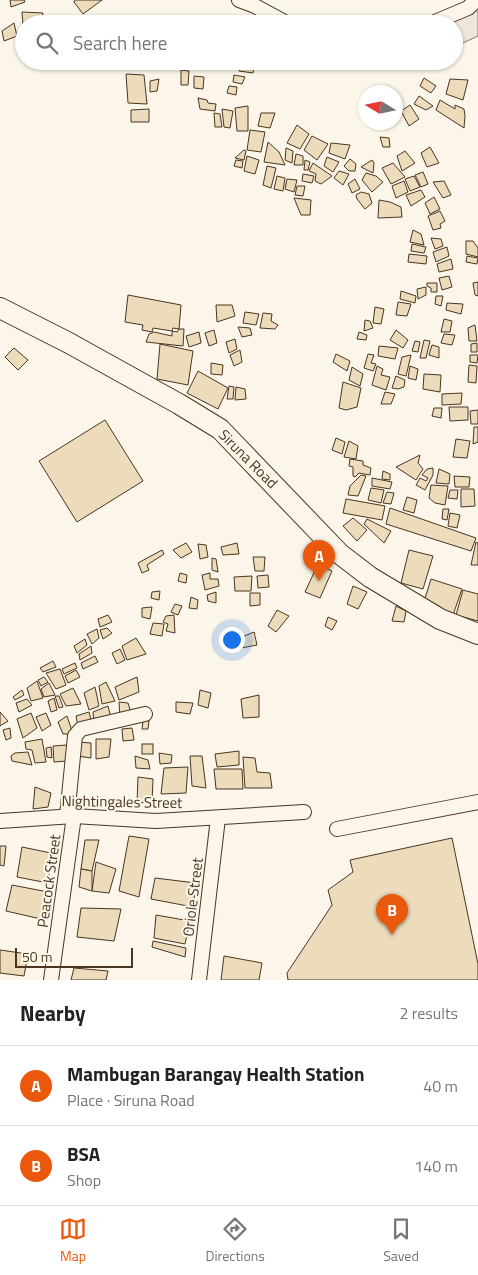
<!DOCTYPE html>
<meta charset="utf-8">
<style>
:root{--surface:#fff;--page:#f6f6f6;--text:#222;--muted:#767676;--line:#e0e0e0;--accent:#ea580c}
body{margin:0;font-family:"Titillium Web",sans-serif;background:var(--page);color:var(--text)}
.compass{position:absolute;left:358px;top:85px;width:45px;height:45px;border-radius:50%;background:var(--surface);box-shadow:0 1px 4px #0004;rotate:280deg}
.scale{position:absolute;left:15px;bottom:12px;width:118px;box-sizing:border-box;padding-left:5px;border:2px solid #4a3520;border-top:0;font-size:14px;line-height:18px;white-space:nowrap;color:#4a3520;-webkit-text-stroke:4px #fbf6e9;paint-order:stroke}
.you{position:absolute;left:231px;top:639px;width:18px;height:18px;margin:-12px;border:4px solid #fff;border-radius:50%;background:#1a73e8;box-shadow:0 0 0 8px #1a73e833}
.badge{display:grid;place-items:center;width:32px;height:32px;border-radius:50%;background:var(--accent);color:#fff;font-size:16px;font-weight:700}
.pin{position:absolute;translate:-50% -41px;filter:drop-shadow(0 1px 2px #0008)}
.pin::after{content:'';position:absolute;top:26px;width:18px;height:15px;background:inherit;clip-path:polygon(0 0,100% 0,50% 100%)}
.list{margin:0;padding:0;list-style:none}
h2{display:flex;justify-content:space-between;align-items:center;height:65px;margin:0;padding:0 20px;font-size:21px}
h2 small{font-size:16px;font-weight:400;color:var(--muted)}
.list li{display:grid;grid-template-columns:32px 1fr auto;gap:15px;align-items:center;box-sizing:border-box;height:80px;padding:0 20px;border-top:1px solid var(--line)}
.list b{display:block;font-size:19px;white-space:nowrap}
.list p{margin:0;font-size:16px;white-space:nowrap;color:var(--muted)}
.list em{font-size:16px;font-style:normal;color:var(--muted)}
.icon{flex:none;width:28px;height:28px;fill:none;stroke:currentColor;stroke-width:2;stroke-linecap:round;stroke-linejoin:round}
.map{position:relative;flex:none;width:478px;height:980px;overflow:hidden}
.search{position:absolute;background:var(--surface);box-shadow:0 1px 4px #0004;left:15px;right:15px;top:15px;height:55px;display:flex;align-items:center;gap:12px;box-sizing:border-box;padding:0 18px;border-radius:28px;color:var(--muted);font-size:19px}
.sheet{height:225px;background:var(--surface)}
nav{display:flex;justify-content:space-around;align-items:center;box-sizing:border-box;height:70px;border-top:1px solid var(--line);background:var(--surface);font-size:14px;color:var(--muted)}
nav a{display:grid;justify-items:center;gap:2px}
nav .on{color:var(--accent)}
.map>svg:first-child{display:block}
.green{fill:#ede6d9;stroke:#887966}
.building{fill:#ecdcbc;stroke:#4a3520}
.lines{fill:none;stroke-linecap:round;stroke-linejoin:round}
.street-casing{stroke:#4a3520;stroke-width:16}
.secondary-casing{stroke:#4a3520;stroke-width:22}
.street{stroke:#fbf6e9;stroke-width:14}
.secondary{stroke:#fbf6e9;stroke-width:20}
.labels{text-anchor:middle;stroke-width:4;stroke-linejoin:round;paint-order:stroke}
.street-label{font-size:15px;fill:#4a3520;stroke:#fbf6e9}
</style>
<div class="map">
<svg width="478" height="980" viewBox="0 0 478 980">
<rect width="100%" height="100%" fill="#fbf6e9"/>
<polygon class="green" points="475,6 478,13 478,36 454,47 454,24 436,24"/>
<g class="building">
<polygon points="10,0 24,0 25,2 11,7"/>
<polygon points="75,0 102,0 83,14 74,2"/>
<polygon points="22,12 43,13 41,21 23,25"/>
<polygon points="175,19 188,20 188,24 174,24"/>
<polygon points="14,23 17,36 4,41 2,31"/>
<polygon points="150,61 162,61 161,68 149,67"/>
<polygon points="164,61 179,61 177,68 164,65"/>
<polygon points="240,61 255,61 253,73 239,71"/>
<polygon points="181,70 189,71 188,85 181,85"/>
<polygon points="126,74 144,75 147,104 128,103"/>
<polygon points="234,75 245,77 242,84 233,82"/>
<polygon points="194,76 204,77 203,89 194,88"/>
<polygon points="424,78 436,86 431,93 420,86"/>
<polygon points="159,79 157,91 150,92 150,81"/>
<polygon points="450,79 468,80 463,100 446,94"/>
<polygon points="229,86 237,87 236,95 227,93"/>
<polygon points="419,96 433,106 426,110 414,104"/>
<polygon points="198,98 207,100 208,103 216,104 215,111 200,109"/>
<polygon points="440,100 455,109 455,105 464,109 465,116 464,128 436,110"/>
<polygon points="410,105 419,119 409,126 401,111"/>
<polygon points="248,106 248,131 237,131 235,108"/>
<polygon points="149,109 149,122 131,122 131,110"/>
<polygon points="222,109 233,111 230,128 224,127"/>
<polygon points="214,113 220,114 222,127 215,127"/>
<polygon points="261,113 275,113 270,128 258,126"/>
<polygon points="297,125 309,134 300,149 287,143"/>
<polygon points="250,130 265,132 261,152 247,150"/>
<polygon points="312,136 328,144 317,160 304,150"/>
<polygon points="380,137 389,138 390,147 383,147"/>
<polygon points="268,142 279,152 285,165 264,162"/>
<polygon points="331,143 350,145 345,159 329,153"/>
<polygon points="430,147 439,163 427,167 421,153"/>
<polygon points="286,148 293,151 292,163 285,160"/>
<polygon points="244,150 246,151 244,160 235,158"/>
<polygon points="405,151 415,163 402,171 397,156"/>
<polygon points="296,154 303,156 303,165 294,165"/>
<polygon points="247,156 259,160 255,174 244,171"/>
<polygon points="327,157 339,162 333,172 324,166"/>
<polygon points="350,159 356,164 355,171 349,171 344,166"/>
<polygon points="236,160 243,161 242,168 234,166"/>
<polygon points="305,160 310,162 308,170 304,170"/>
<polygon points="372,160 374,163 373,173 361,167"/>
<polygon points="313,163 332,176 321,184 315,181 316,174 309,171"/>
<polygon points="393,163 405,177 391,184 382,168"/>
<polygon points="267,166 276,168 271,188 263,185"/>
<polygon points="339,171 349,174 343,185 334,178"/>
<polygon points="423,172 428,184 421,187 415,175"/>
<polygon points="366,173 376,176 383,182 372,192 362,180"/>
<polygon points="303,174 314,176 312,183 302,181"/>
<polygon points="277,176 285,178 283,191 274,189"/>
<polygon points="414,176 420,187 410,191 405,179"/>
<polygon points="287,179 297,180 294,192 285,189"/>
<polygon points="355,179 360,189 352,193 348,184"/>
<polygon points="404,181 408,192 396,198 392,186"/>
<polygon points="444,181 451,195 443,198 433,182"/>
<polygon points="297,186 305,186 303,196 295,195"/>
<polygon points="421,190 425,197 411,206 406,195"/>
<polygon points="361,192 369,194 372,203 365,209 357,199 356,195"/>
<polygon points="434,197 440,209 430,214 425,203"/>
<polygon points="294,198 311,200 310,215 301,215"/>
<polygon points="379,200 390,202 401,207 402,217 378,218"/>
<polygon points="440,211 445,221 440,224 441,228 433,230 428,216"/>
<polygon points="413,230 421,234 424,245 410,242"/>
<polygon points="431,238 441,239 443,246 435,249"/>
<polygon points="466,241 473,241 478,248 478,257 466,254"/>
<polygon points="412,244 426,247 424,253 411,251"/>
<polygon points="447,247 449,256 436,262 433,252"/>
<polygon points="409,254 427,256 426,264 408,262"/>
<polygon points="467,256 478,258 477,264 466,262"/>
<polygon points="451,259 453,269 439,272 437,264"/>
<polygon points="449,276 452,287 442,290 439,278"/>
<polygon points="478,282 478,296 475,295 473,283"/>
<polygon points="427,283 437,283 437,292 431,292 431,288 427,286"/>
<polygon points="426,287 426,295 418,299 417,289"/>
<polygon points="401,291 416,296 415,303 400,299"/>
<polygon points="128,295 181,305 179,329 173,328 172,331 153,328 152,332 142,330 143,325 125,322"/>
<polygon points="436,296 443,296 441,306 435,304"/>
<polygon points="398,302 411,304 407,316 396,315"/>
<polygon points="447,303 463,304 461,314 446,310"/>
<polygon points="216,305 232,305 235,316 217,322"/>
<polygon points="375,307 384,309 381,324 373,323"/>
<polygon points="245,312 259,314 256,325 243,323"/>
<polygon points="263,313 272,314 271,321 278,325 275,329 260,328"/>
<polygon points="444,319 452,321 450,332 441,332"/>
<polygon points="365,320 370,321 373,328 364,331"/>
<polygon points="475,325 477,341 469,341 468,328"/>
<polygon points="238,327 250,328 252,335 242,337"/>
<polygon points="179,329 184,329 183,346 146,342 149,334 154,332 172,336 172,331 177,332"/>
<polygon points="214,330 217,343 209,346 205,333"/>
<polygon points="396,330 408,340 403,348 390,340"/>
<polygon points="199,332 201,343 189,347 186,336"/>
<polygon points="359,332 367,335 366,340 357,339"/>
<polygon points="444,334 455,335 452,345 441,343"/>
<polygon points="235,339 237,349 229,353 226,342"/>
<polygon points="424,340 430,341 426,358 420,358"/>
<polygon points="415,341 420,342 418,352 412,351"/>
<polygon points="477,343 477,352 471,352 471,344"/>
<polygon points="160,344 193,351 188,385 157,379"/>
<polygon points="432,345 439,347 439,358 429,355"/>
<polygon points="379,346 398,348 395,359 378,356"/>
<polygon points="14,348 28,360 18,370 5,357"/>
<polygon points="240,350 242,362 234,366 230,355"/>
<polygon points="336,354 350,361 347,371 333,362"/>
<polygon points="368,354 374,355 371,363 376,364 373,371 364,368"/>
<polygon points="411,355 406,376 398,374 402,357"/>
<polygon points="470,355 478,355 477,363 470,362"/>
<polygon points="211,363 223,365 222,375 211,374"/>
<polygon points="469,365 477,366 476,383 468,382"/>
<polygon points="377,366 383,369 381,375 390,377 386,390 372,385"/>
<polygon points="410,366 418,369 416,380 408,378"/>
<polygon points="352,367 363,374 360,386 349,380"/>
<polygon points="198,371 228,388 218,409 187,393"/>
<polygon points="424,374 441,375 440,392 423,389"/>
<polygon points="396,376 405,380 404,387 398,389 392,388"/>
<polygon points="343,382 361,388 357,407 346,410 339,408"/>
<polygon points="229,386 234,387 233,399 227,399"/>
<polygon points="236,387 245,389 246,399 235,400"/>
<polygon points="385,392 395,394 391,404 381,404"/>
<polygon points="462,393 461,404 442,405 442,394"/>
<polygon points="449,407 468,407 468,420 450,421"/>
<polygon points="434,408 442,408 441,418 432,416"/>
<polygon points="478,410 478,424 471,424 470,411"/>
<polygon points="105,420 143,481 77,522 39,461"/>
<polygon points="474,427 478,427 478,442 473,444"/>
<polygon points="336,438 345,442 342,454 332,450"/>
<polygon points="456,439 470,441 467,458 453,457"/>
<polygon points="349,441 358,446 356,459 344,457"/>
<polygon points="420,455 418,463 423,469 416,480 396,467"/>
<polygon points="350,459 363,461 363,465 371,468 370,475 359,473 355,477 353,476 353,467 349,466"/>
<polygon points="433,468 433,475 425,490 416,485 420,478 426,481 428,478 422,475 427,469"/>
<polygon points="439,469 450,474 449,484 436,483"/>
<polygon points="383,471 390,474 390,480 382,479"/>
<polygon points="361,475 366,476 358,496 348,495 350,486"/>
<polygon points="454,476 470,477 469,487 455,487"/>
<polygon points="372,478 392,482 390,489 372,486"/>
<polygon points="431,485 448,486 445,505 435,503 429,498"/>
<polygon points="371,488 384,490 381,503 368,500"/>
<polygon points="461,489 474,489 475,506 461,507"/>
<polygon points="450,490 458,490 457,499 448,498"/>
<polygon points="387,492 394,493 391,504 383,503"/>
<polygon points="407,497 417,500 414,513 403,510"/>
<polygon points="346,499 385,506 382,520 343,513"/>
<polygon points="390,508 476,538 471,551 386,524"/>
<polygon points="443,509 449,509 447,520 442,519"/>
<polygon points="450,513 460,515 457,528 448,526"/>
<polygon points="353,518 367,530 357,541 343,526"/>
<polygon points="367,519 391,531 384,543 364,524"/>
<polygon points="476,542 478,543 478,565 471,565"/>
<polygon points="186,543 192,552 181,558 173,550"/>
<polygon points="237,543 239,554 223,555 221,547"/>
<polygon points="198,544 206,545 208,557 200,559"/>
<polygon points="162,550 164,554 147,565 149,570 142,573 138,563"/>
<polygon points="409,550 433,556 423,589 401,583"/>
<polygon points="253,557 265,557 264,571 255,571"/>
<polygon points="212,558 216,559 218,572 212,570"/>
<polygon points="318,564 332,571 320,598 305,592"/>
<polygon points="180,573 187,575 186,583 178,581"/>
<polygon points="210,573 210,579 218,579 219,586 205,590 202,575"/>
<polygon points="268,575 269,587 258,588 257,576"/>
<polygon points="252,576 251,591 235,591 234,577"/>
<polygon points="431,579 462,589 453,615 423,605"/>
<polygon points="353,586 367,592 358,609 347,604"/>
<polygon points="463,590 478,594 478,621 456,615"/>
<polygon points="160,591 159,600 151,598 152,592"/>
<polygon points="216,592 216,603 208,601 207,595"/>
<polygon points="250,593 260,593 260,605 250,606"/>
<polygon points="191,597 198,600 197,609 189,608"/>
<polygon points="175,604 182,606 178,615 171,612"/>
<polygon points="396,606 406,611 404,622 392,621"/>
<polygon points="152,607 150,619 142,617 142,608"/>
<polygon points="277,610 289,616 276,632 268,626"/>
<polygon points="108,615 112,622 100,627 98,619"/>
<polygon points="174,615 175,633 166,631 168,624 163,622 166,616"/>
<polygon points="328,617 337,621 332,630 325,626"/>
<polygon points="153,623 164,624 162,636 150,634"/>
<polygon points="107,628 112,633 103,639 100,630"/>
<polygon points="97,629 99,638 92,644 87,634"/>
<polygon points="254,632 257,645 241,648 239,638"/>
<polygon points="136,638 146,654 127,660 122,646"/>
<polygon points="85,639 87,645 77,653 74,646"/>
<polygon points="91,646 92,653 80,660 79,654"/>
<polygon points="120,649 125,660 117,664 112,653"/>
<polygon points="95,656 98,662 83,669 81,663"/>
<polygon points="53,661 56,667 43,672 40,668"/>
<polygon points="75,663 77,668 64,674 62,669"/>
<polygon points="60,669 66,685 56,689 46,673"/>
<polygon points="76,670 80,677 68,683 65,676"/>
<polygon points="44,677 48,682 41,686 38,680"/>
<polygon points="137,677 139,692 119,700 115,687"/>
<polygon points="37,681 43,698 31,701 27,688"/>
<polygon points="106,682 115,701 102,704 99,686"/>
<polygon points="49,683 55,695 44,697 41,689"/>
<polygon points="95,687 99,706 89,710 84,693"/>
<polygon points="73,688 81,704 66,706 60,694"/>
<polygon points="22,690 24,695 15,700 13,697"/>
<polygon points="200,690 211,693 208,708 198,705"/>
<polygon points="259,695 259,717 243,718 241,699"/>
<polygon points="55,696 59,696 63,707 59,708"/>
<polygon points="54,698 57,710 51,712 48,701"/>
<polygon points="27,699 32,705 19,712 16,703"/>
<polygon points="119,702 128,703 131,713 120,717"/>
<polygon points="176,702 193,703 190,714 176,712"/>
<polygon points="108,706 112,722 94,724 93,712"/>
<polygon points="0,712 8,721 0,726"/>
<polygon points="89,712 92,724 78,727 76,716"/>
<polygon points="31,713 37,728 23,738 17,719"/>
<polygon points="46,713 51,725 42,731 36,717"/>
<polygon points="67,716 73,734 63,734 58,722"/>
<polygon points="149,720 148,729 142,729 143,721"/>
<polygon points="10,728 11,738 6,740 3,730"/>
<polygon points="132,728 134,740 123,741 122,729"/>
<polygon points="42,739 46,762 35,763 32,750 26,749 25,742"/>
<polygon points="96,739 111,739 109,757 96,759"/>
<polygon points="78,742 91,743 91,758 77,756"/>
<rect x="142" y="744" width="11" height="10"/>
<polygon points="67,745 67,761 54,762 53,746"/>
<polygon points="51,747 52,758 47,757 46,748"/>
<polygon points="239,751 239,765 217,767 215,754"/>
<polygon points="28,752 32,765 12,761 11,756 15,753"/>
<polygon points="159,753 172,755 171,763 160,764"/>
<polygon points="135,756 148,760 150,769 136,768"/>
<polygon points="190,756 202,756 206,788 192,786"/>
<polygon points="243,757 255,758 257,772 270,773 272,788 245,788"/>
<polygon points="188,767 186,793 161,794 164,768"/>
<polygon points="214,769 242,769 243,789 216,789"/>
<polygon points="138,777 153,779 152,802 137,803"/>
<polygon points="35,787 51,793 48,807 33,809"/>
<polygon points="129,836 149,839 139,897 119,891"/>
<polygon points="452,838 478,964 478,980 288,980 287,973 332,905 328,890 353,872 350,860"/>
<polygon points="85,840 99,840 92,871 81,869"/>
<polygon points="0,846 6,846 4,866 0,865"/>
<polygon points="22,847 51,853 48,883 17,877"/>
<polygon points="96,862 116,869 109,893 92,891"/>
<polygon points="81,869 92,871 92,891 79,887"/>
<polygon points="155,878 196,883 193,907 151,899"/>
<polygon points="12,885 48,892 41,919 6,911"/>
<polygon points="81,908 121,909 114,941 77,937"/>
<polygon points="156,915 190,921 185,944 154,938"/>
<polygon points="153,941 186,948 185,957 152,947"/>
<polygon points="0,950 28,954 24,976 0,973"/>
<polygon points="224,956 262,963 259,980 221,980"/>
<polygon points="74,968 108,971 106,980 71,980"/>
</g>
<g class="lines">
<defs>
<g id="street">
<polyline points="239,0 255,6 288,24"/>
<polyline points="430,24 468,8 476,0"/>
<polyline points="67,816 75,736 81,729 145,714"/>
<polyline points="0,821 74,816 156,821 304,812"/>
<polyline points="337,829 478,802"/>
<polyline points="51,980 74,816"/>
<polyline points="199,980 218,818"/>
</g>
<polyline id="secondary" points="0,308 69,343 179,404 220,429 340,554 370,577 440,619 478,634"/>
</defs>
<use href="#street" class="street-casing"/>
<use href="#secondary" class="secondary-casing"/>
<use href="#street" class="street"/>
<use href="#secondary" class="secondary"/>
</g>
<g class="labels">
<g class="street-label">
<text transform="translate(248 459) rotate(45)" y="5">Siruna Road</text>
<text transform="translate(122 802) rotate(1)" y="5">Nightingales Street</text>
<text transform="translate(49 881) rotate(-82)" y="5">Peacock Street</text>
<text transform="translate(193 897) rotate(-83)" y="5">Oriole Street</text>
</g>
</g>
</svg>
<svg class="compass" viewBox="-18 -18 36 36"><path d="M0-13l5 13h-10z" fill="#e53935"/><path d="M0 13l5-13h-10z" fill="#767676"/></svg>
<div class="scale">50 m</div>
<div class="you"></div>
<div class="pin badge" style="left:319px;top:581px">A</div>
<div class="pin badge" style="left:392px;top:935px">B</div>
<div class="search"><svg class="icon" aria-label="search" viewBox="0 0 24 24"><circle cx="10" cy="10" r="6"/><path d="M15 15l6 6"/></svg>Search here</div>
</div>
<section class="sheet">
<h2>Nearby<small>2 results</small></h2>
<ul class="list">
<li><span class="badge">A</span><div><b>Mambugan Barangay Health Station</b><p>Place · Siruna Road</p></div><em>40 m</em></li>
<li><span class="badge">B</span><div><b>BSA</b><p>Shop</p></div><em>140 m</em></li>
</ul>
</section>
<nav>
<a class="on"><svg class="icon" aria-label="map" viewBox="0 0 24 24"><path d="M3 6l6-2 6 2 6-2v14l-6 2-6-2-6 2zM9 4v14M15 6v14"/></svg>Map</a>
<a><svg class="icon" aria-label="directions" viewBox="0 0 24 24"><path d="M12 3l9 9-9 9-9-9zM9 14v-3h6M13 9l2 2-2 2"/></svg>Directions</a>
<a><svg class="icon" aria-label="saved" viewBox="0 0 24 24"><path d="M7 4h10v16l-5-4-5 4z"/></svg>Saved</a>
</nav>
